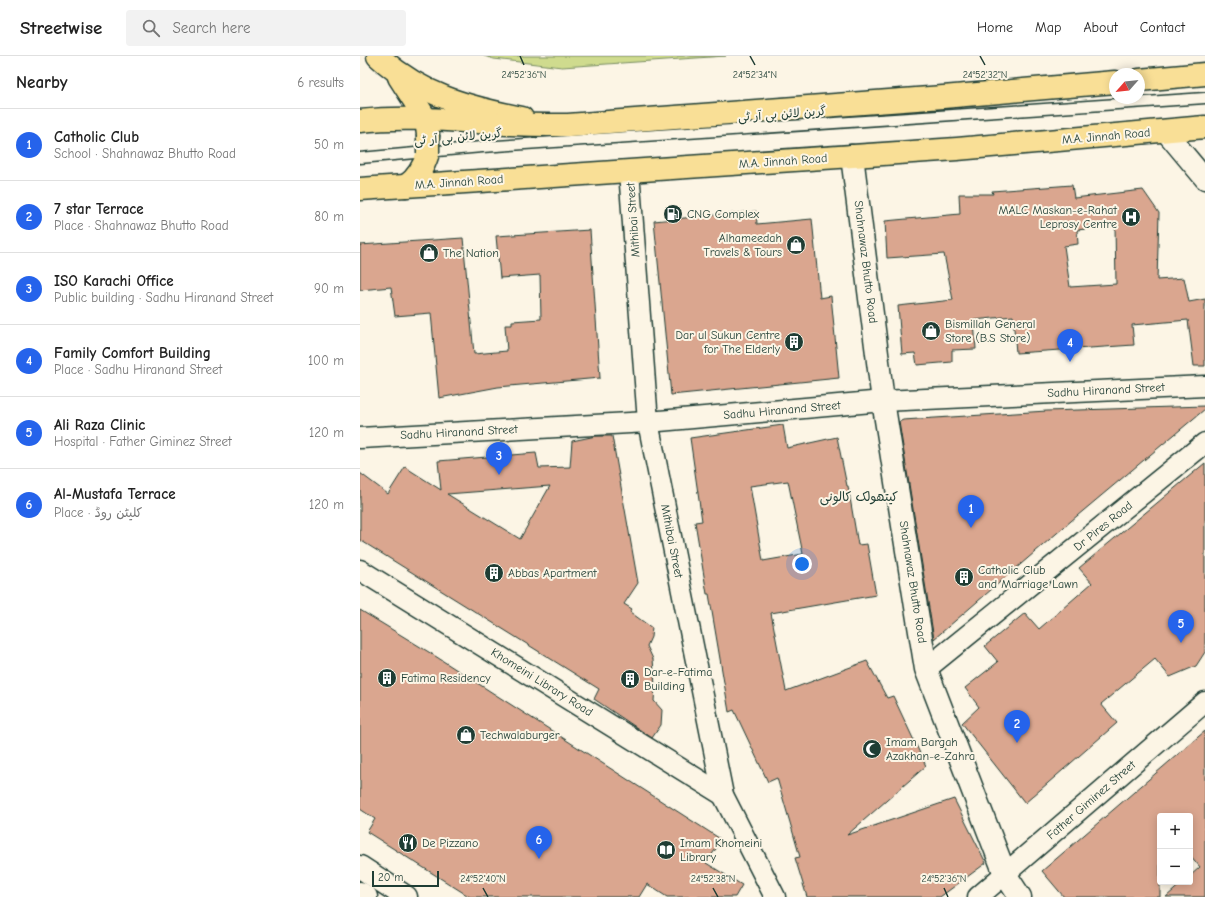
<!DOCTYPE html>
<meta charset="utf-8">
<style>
:root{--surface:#fff;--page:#f2f2f2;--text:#222;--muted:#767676;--line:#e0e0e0;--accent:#2563eb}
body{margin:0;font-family:"Comic Neue","Playpen Sans Arabic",sans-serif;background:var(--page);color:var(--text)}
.controls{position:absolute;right:12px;bottom:12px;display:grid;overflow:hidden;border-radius:4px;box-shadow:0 2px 10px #0003}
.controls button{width:36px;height:36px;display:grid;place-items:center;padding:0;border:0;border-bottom:1px solid var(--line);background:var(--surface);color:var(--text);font:20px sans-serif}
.compass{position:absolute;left:749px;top:12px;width:36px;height:36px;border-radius:50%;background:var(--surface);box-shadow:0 2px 10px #0003;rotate:243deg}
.scale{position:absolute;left:12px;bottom:10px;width:67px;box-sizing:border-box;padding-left:4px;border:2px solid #1f3d34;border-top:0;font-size:11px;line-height:14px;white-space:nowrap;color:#1f3d34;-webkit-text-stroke:3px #fcf5e5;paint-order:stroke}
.you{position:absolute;left:442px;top:508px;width:14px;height:14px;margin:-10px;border:3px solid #fff;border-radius:50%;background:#1a73e8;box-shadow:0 0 0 6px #1a73e833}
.badge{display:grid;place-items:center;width:26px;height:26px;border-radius:50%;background:var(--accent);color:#fff;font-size:13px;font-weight:700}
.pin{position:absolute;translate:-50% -33px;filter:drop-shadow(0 1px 2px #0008)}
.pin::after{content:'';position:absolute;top:21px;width:14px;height:12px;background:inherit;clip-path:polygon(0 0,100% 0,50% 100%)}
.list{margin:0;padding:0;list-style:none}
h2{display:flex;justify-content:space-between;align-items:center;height:52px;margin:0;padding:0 16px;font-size:17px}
h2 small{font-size:13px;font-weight:400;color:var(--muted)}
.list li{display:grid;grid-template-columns:26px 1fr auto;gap:12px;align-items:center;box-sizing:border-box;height:72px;padding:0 16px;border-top:1px solid var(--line)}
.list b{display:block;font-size:15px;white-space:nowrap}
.list p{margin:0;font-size:13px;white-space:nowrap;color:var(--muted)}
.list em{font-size:13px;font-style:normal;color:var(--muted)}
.icon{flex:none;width:22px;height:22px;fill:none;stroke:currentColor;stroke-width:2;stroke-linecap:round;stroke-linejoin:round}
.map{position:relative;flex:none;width:845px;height:841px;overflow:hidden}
header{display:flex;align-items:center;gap:24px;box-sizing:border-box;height:56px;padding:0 20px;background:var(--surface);border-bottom:1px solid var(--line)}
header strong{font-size:19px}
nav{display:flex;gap:22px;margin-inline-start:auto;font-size:14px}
.search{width:280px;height:36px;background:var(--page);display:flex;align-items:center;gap:10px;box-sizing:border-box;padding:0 14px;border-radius:4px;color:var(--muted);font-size:15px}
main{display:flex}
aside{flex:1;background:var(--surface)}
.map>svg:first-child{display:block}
.green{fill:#cfdb8e;stroke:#778c61}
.building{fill:#daa68f;stroke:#1f3d34;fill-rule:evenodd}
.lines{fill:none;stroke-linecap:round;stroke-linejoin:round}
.lane-casing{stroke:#1f3d34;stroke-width:13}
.street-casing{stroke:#1f3d34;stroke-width:23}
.secondary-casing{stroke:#1f3d34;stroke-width:25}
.primary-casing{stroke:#1f3d34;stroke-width:25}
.highway-casing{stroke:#1f3d34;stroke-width:25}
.lane{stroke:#fcf5e5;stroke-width:10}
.street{stroke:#fcf5e5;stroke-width:20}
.secondary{stroke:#fcf5e5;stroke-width:22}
.primary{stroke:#f9df96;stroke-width:22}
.highway{stroke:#f9df96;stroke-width:22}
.primary-bridge-casing{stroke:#1f3d34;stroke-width:25;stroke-linecap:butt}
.primary-bridge{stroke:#f9df96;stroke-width:22}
.ticks{fill:none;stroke:#1f3d34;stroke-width:1.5}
.labels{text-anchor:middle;stroke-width:4;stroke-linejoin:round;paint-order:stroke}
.street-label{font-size:12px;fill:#1f3d34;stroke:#fcf5e5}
.poi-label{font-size:12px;fill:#1f3d34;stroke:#fcf5e5;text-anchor:start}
.neighbourhood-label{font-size:13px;fill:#1f3d34;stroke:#fcf5e5}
.ticks-label{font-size:10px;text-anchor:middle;fill:#1f3d34;stroke:#fcf5e5;stroke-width:4;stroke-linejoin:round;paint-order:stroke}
</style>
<header>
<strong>Streetwise</strong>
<div class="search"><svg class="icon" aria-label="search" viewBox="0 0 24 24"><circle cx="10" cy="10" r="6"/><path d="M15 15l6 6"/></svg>Search here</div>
<nav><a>Home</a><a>Map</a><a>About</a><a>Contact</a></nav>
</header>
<main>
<aside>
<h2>Nearby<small>6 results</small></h2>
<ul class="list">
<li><span class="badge">1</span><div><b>Catholic Club</b><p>School · Shahnawaz Bhutto Road</p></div><em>50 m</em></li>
<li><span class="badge">2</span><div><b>7 star Terrace</b><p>Place · Shahnawaz Bhutto Road</p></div><em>80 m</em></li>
<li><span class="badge">3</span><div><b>ISO Karachi Office</b><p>Public building · Sadhu Hiranand Street</p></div><em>90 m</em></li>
<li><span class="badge">4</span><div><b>Family Comfort Building</b><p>Place · Sadhu Hiranand Street</p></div><em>100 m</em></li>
<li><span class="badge">5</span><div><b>Ali Raza Clinic</b><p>Hospital · Father Giminez Street</p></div><em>120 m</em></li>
<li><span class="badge">6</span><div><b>Al-Mustafa Terrace</b><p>Place · کلیٹن روڈ</p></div><em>120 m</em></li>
</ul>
</aside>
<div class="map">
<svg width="845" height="841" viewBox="0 0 845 841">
<rect width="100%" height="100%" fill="#fcf5e5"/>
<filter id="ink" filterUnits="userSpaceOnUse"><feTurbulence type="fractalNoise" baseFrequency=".025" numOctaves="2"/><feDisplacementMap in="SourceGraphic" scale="8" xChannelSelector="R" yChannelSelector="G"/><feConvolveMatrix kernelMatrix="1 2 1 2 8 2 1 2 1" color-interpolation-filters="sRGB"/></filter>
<g filter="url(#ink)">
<polygon class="green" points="124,0 366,0 202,11 134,3"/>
<g class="building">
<path d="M712,129L714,142L783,134L799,157L797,224L824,222L829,246L845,243V310H834L828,264L772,269L774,289L656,297L653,260L614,264L616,293L592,294V306L557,309L555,297L542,298L538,250L593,244L584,198L527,202L525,165L600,158L599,138H633L632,135ZM755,170L756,228L710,231L704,190L718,188L717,174Z"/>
<polygon points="396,155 397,168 452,163 460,242 471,240 479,322 311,339 294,165"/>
<polygon points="230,174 240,322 138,331 79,342 71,257 35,260 31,231 0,234 0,189 103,182 114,298 147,295 145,269 152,269 152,265 181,263 180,219 140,222 136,180"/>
<polygon points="845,350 845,353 711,465 574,583 539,366 543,364 687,355"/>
<path d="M423,369L427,392L477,381L487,430H488L498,489L507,488L516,539L411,557L426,635L507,605L527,642L533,640L566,710L487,779L594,743L626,807L580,841H447L435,802L440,801L417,722L408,726L374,654L369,656L349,538H347L335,466L342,465L330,382ZM428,425L443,498L403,505L390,430Z"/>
<path d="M236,380H252L278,527L264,548L272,553L270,556L292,572L291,581L287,590L293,603L294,616L295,630L294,645L302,654L301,669L292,682L234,643L239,633L0,484V417L28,438L45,411L81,434L78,405L176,397L179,412L210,411L212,385ZM190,430L160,483L87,438Z"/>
<polygon points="845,407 845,596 836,610 810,621 795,603 741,648 757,667 665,747 602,667 619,651 605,632 638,606 625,590 665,557 679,573 732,527 719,512"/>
<polygon points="0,554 72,598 362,784 346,807 382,829 375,841 307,841 287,828 279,841 110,841 7,776 15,763 0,753"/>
<polygon points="845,675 845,841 806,841 823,826 830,826 830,820 840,811 830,799 830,760 800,760 800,841 704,841 682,815"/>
</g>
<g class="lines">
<defs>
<polyline id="lane" points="0,102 122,91 845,42"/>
<g id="street">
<polyline points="805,75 845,123"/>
<polyline points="269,115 288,366 363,739 415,841"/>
<polyline points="0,382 288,366 523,345 845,330"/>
<polyline points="0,514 363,739"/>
<polyline points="566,613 845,387"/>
<polyline points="618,841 845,646"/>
</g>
<g id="secondary">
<polyline points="492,100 523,345 566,613 645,818 660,841"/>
<polyline points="0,811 46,841"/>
<polyline points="0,837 6,841"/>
</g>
<g id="primary">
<path d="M18,0C61,39 106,51 162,62"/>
<polyline points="39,21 66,63 68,79"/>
<path d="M46,130C58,122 64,110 68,97"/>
</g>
<g id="highway">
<polyline points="779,24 845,18"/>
<path d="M0,65C44,60 87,64 131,67C157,69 182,69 208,69L583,41L755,26"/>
<polyline points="0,133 597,93 845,71"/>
</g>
</defs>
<use href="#lane" class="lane-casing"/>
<use href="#street" class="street-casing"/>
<use href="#secondary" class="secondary-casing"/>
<use href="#primary" class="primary-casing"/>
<use href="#highway" class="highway-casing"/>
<use href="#lane" class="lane"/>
<use href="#street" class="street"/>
<use href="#secondary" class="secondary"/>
<use href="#primary" class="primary"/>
<use href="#highway" class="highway"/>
<defs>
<polyline id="primary-bridge" points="68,79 68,97"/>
</defs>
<use href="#primary-bridge" class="primary-bridge-casing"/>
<use href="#primary-bridge" class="primary-bridge"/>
</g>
</g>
<path class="ticks" d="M160,0L164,9M390,0L395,9M620,0L625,9M123,832L128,841M353,832L358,841M584,832L588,841"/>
<defs>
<symbol id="fuel-disc" viewBox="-11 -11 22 22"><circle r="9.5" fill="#1f3d34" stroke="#fcf5e5"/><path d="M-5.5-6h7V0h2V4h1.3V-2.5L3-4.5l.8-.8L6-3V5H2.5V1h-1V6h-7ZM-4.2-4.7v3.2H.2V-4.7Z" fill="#fff"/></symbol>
<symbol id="hospital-disc" viewBox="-11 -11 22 22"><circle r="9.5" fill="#1f3d34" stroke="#fcf5e5"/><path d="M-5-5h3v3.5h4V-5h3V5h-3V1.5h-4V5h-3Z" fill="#fff"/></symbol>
<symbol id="shop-disc" viewBox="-11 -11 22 22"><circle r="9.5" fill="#1f3d34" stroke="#fcf5e5"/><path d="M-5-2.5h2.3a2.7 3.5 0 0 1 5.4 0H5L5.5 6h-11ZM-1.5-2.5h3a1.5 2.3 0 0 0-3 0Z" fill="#fff"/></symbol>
<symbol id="building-disc" viewBox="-11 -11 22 22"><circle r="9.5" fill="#1f3d34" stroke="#fcf5e5"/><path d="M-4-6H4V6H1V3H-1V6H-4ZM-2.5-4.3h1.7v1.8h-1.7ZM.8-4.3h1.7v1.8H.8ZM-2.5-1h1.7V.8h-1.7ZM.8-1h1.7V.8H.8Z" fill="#fff"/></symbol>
<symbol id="mosque-disc" viewBox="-11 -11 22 22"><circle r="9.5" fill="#1f3d34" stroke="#fcf5e5"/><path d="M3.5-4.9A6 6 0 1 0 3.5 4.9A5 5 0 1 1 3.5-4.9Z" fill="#fff"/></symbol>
<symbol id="restaurant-disc" viewBox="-11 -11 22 22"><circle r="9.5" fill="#1f3d34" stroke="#fcf5e5"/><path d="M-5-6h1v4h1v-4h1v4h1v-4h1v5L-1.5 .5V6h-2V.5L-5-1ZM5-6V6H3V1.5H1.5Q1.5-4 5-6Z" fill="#fff"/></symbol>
<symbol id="library-disc" viewBox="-11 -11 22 22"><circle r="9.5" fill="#1f3d34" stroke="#fcf5e5"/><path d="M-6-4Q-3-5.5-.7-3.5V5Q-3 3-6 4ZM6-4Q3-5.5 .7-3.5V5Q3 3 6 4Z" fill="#fff"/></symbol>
</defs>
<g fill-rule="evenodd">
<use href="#fuel-disc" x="302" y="147" width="22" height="22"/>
<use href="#hospital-disc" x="760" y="150" width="22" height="22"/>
<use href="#shop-disc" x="425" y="178" width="22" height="22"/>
<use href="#shop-disc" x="58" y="186" width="22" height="22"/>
<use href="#shop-disc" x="560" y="264" width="22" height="22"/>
<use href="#building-disc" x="423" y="275" width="22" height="22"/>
<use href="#building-disc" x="123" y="506" width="22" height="22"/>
<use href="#building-disc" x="593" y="510" width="22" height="22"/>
<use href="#building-disc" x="16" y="611" width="22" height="22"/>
<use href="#building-disc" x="259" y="612" width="22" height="22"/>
<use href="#shop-disc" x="95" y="668" width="22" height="22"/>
<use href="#mosque-disc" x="501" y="682" width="22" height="22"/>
<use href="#restaurant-disc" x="37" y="776" width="22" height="22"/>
<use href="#library-disc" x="295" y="783" width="22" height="22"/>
</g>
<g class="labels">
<g class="street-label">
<text transform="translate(422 58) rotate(-4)" y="4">گرین لائن بی آر ٹی</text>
<text transform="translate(746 80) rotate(-5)" y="4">M.A. Jinnah Road</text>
<text transform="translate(98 81) rotate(-5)" y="4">گرین لائن بی آر ٹی</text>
<text transform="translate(423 105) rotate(-4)" y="4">M.A. Jinnah Road</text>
<text transform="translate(99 126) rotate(-4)" y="4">M.A. Jinnah Road</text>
<text transform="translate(273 164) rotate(-94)" y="4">Mithibai Street</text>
<text transform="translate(506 206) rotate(83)" y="4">Shahnawaz Bhutto Road</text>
<text transform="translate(746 334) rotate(-3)" y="4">Sadhu Hiranand Street</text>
<text transform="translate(422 354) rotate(-5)" y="4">Sadhu Hiranand Street</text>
<text transform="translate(99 376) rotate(-3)" y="4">Sadhu Hiranand Street</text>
<text transform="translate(743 470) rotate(-39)" y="4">Dr Pires Road</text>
<text transform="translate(312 485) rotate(79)" y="4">Mithibai Street</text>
<text transform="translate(553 526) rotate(81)" y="4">Shahnawaz Bhutto Road</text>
<text transform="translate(182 626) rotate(32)" y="4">Khomeini Library Road</text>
<text transform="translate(731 744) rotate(-41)" y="4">Father Giminez Street</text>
</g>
<g class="poi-label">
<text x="757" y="158" text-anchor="end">MALC Maskan-e-Rahat<tspan x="757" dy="14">Leprosy Centre</tspan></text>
<text x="327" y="162">CNG Complex</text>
<text x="422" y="186" text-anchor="end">Alhameedah<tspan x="422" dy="14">Travels &amp; Tours</tspan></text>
<text x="83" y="201">The Nation</text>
<text x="585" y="272">Bismillah General<tspan x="585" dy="14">Store (B.S Store)</tspan></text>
<text x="420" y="283" text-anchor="end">Dar ul Sukun Centre<tspan x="420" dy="14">for The Elderly</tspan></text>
<text x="618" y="518">Catholic Club<tspan x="618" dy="14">and Marriage Lawn</tspan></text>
<text x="148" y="521">Abbas Apartment</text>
<text x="284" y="620">Dar-e-Fatima<tspan x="284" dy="14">Building</tspan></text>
<text x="41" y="626">Fatima Residency</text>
<text x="120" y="683">Techwalaburger</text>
<text x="526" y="690">Imam Bargah<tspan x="526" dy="14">Azakhan-e-Zahra</tspan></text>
<text x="62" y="791">De Pizzano</text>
<text x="320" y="791">Imam Khomeini<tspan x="320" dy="14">Library</tspan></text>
</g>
<g class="neighbourhood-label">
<text x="499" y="445">کیتھولک کالونی</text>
</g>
</g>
<g class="ticks-label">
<text x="164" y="22">24°52'36"N</text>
<text x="395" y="22">24°52'34"N</text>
<text x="625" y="22">24°52'32"N</text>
<text x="123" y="826">24°52'40"N</text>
<text x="353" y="826">24°52'38"N</text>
<text x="584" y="826">24°52'36"N</text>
</g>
</svg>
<div class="controls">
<button>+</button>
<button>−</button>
</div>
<svg class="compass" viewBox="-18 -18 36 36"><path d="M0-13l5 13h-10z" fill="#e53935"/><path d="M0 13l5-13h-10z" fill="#767676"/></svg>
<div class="scale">20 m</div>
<div class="you"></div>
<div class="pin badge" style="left:611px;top:472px">1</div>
<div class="pin badge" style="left:657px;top:687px">2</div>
<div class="pin badge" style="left:139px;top:419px">3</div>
<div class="pin badge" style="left:710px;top:306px">4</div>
<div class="pin badge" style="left:821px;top:587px">5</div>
<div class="pin badge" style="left:179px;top:803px">6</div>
</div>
</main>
